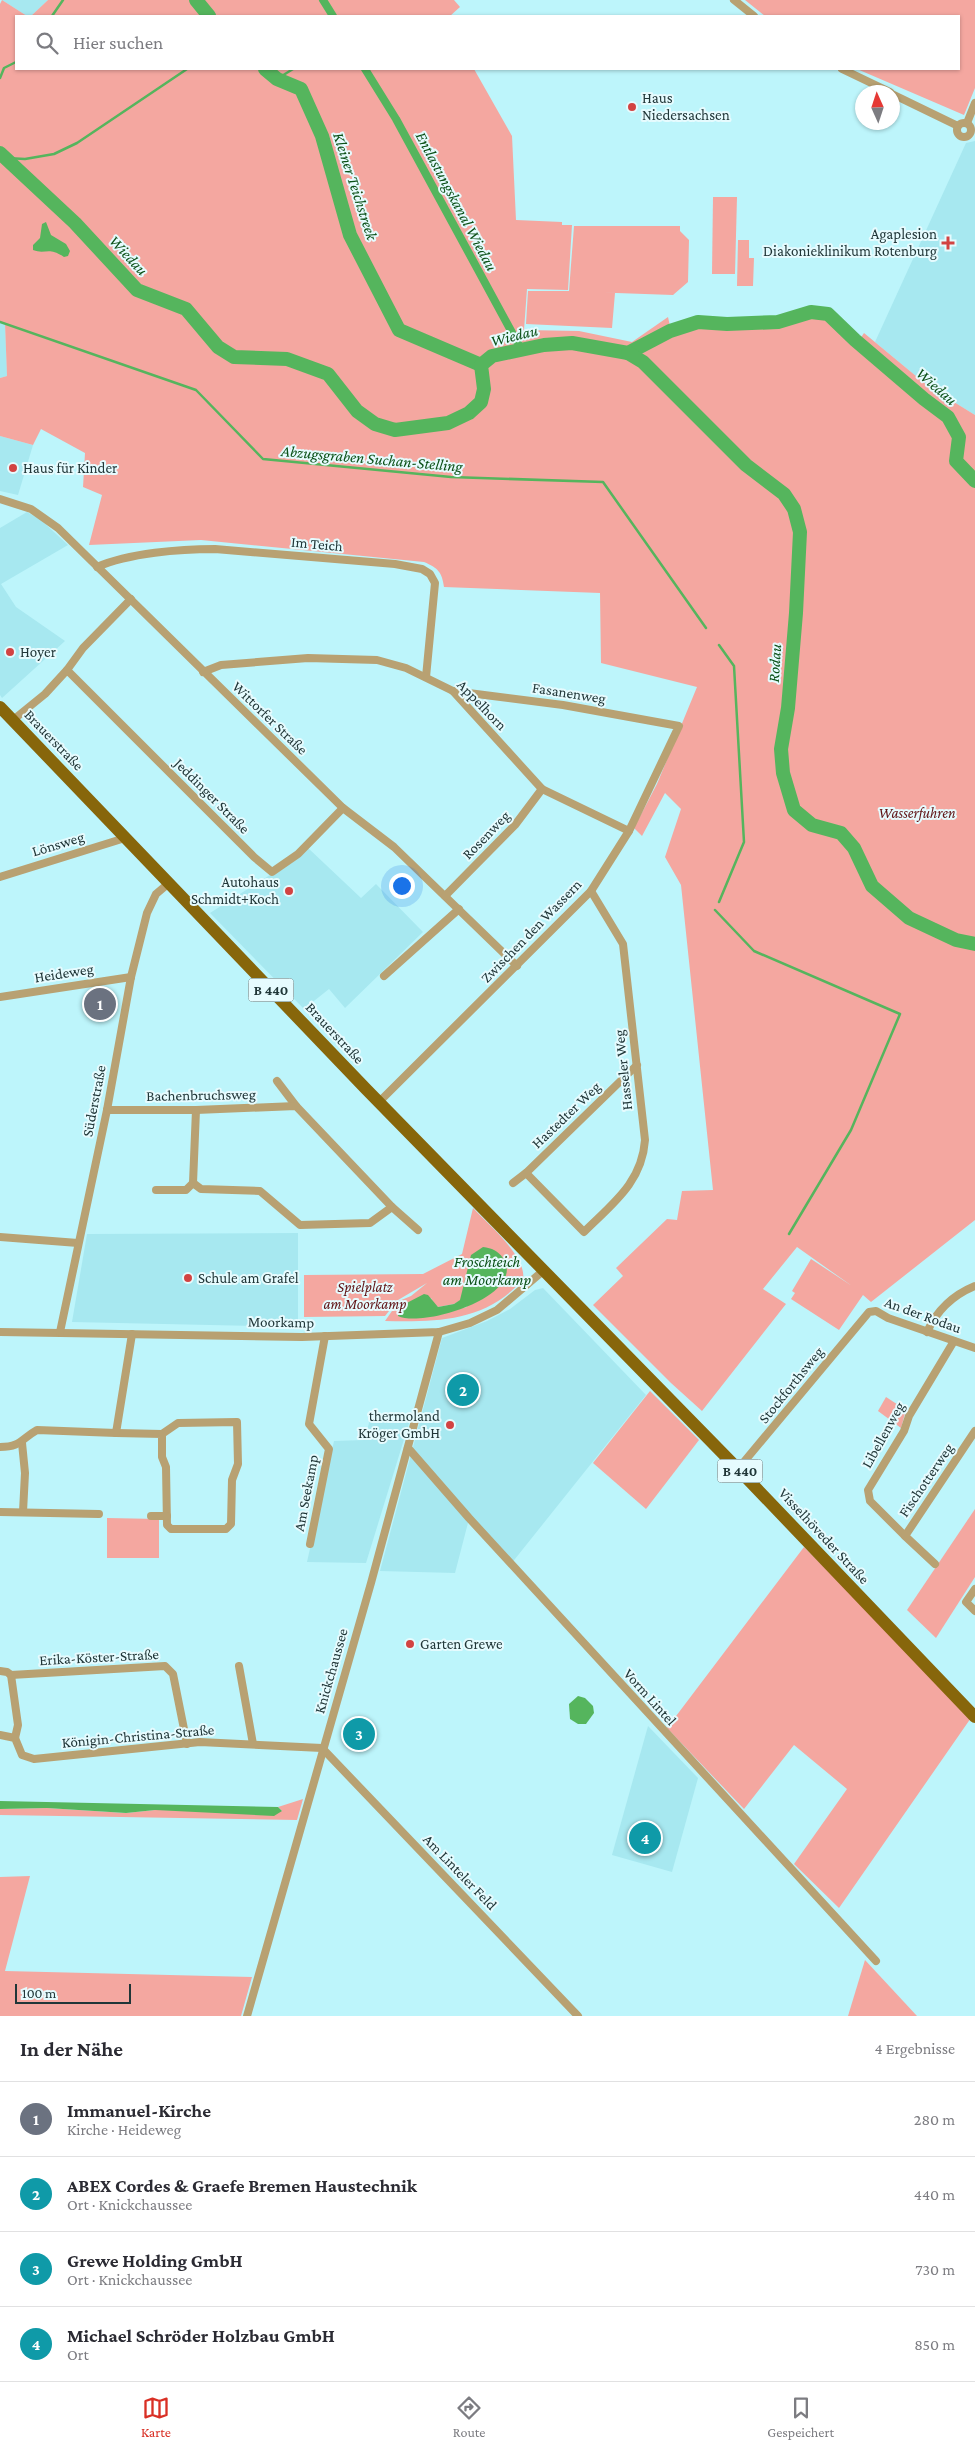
<!DOCTYPE html>
<html lang="de">
<meta charset="utf-8">
<style>
:root{--surface:#fff;--page:#f2f2f3;--text:#2b2b33;--muted:#7c7c81;--line:#e1e1e2;--accent:#d93025}
body{margin:0;font-family:"Crimson Pro",serif;background:var(--page);color:var(--text)}
.compass{position:absolute;left:855px;top:85px;width:45px;height:45px;border-radius:50%;background:var(--surface);box-shadow:0 1px 4px #0004;rotate:357deg}
.scale{position:absolute;left:15px;bottom:12px;width:116px;box-sizing:border-box;padding-left:5px;border:2px solid #203638;border-top:0;font-size:14px;line-height:18px;white-space:nowrap;color:#203638;-webkit-text-stroke:4px #e6fbfe;paint-order:stroke}
.you{position:absolute;left:401px;top:885px;width:18px;height:18px;margin:-12px;border:4px solid #fff;border-radius:50%;background:#1a73e8;box-shadow:0 0 0 8px #1a73e833}
.badge{display:grid;place-items:center;width:32px;height:32px;border-radius:50%;background:var(--accent);color:#fff;font-size:16px;font-weight:700}
.pin{position:absolute;translate:-50% -50%;border:2px solid #fff;box-shadow:0 1px 5px #0006}
.list{margin:0;padding:0;list-style:none}
h2{display:flex;justify-content:space-between;align-items:center;height:65px;margin:0;padding:0 20px;font-size:21px}
h2 small{font-size:16px;font-weight:400;color:var(--muted)}
.list li{display:grid;grid-template-columns:32px 1fr auto;gap:15px;align-items:center;box-sizing:border-box;height:75px;padding:0 20px;border-top:1px solid var(--line)}
.list b{display:block;font-size:19px;white-space:nowrap}
.list p{margin:0;font-size:16px;white-space:nowrap;color:var(--muted)}
.list em{font-size:16px;font-style:normal;color:var(--muted)}
.icon{flex:none;width:28px;height:28px;fill:none;stroke:currentColor;stroke-width:2;stroke-linecap:round;stroke-linejoin:round}
.map{position:relative;flex:none;width:975px;height:2016px;overflow:hidden}
.search{position:absolute;background:var(--surface);box-shadow:0 1px 4px #0004;left:15px;right:15px;top:15px;height:55px;display:flex;align-items:center;gap:12px;box-sizing:border-box;padding:0 18px;border-radius:0px;color:var(--muted);font-size:19px}
.sheet{height:365px;background:var(--surface)}
nav{display:flex;justify-content:space-around;align-items:center;box-sizing:border-box;height:70px;border-top:1px solid var(--line);background:var(--surface);font-size:14px;color:var(--muted)}
nav a{display:grid;justify-items:center;gap:2px}
nav .on{color:var(--accent)}
.map>svg:first-child{display:block}
.built{fill:#a7e8f0}
.green{fill:#f4a7a0;fill-rule:evenodd}
.water{fill:#55b55d}
.lines{fill:none;stroke-linecap:round;stroke-linejoin:round}
.stream{stroke:#55b55d;stroke-width:2.5}
.canal{stroke:#55b55d;stroke-width:8}
.river{stroke:#55b55d;stroke-width:14}
.minor{stroke:#b8a172;stroke-width:8}
.primary{stroke:#87660b;stroke-width:12}
.poi-dot{fill:#d24342;stroke:#e6fbfe;stroke-width:2}
.labels{text-anchor:middle;stroke-width:4;stroke-linejoin:round;paint-order:stroke}
.shield{fill:#e6fbfe;stroke:#5b7173;stroke-width:1}
.shield-label{font-size:14px;font-weight:bold;fill:#203638}
.poi-label{font-size:15px;fill:#203638;stroke:#e6fbfe;text-anchor:start}
.street-label{font-size:15px;fill:#203638;stroke:#e6fbfe}
.park-label{font-size:15px;font-style:italic;fill:#601214;stroke:#e6fbfe}
.water-label{font-size:16px;font-style:italic;fill:#0c5118;stroke:#e6fbfe}
</style>
<div class="map">
<svg width="975" height="2016" viewBox="0 0 975 2016">
<rect width="100%" height="100%" fill="#bdf5fb"/>
<g class="built">
<polygon points="2,0 48,0 31,16 27,16"/>
<polygon points="975,141 975,415 928,386 875,342 966,143"/>
<polygon points="0,322 5,324 7,376 0,378"/>
<polygon points="0,436 33,445 18,495 0,491"/>
<polygon points="27,512 41,520 68,545 1,584 16,607 65,641 2,698 0,695 0,528"/>
<polygon points="307,847 361,898 376,884 423,932 345,1008 329,989 304,1009 210,913 273,873"/>
<polygon points="298,1233 298,1327 72,1322 87,1234"/>
<polygon points="543,1288 646,1395 511,1564 469,1519 455,1573 380,1571 442,1338 487,1321 510,1309 535,1290"/>
<polygon points="372,1413 409,1423 366,1563 307,1562 334,1441 364,1440"/>
<polygon points="648,1726 698,1778 672,1872 612,1855"/>
</g>
<g class="green">
<path d="M2,0L27,16H16V69H474L512,136L516,220L562,222V225H572L568,290L527,289L524,330L579,331L632,342L668,317L670,326L698,318H771L818,308L831,310L860,339L864,333L928,386L975,415V1220L871,1302L863,1295L839,1330L791,1299L795,1293L792,1291L811,1259L852,1286L797,1247L763,1289L786,1304L702,1411L671,1383L593,1305L623,1276L616,1268L667,1219L677,1220L682,1191L713,1190L681,885L665,857L681,809L665,793L642,836L634,828L657,784L697,687L601,663L600,593L444,587C442,572 438,568 424,562L201,540L89,545L102,495L83,487L85,453L41,429L33,445L0,436V378L7,376L5,324L0,322V4Z"/>
<polygon points="48,0 454,0 460,7 450,16 31,16"/>
<polygon points="745,0 975,0 975,88 964,115 857,69 959,69 959,16 765,16"/>
<polygon points="713,197 737,197 735,274 712,274"/>
<polygon points="574,226 680,226 680,231 689,240 688,282 673,295 588,292 615,293 612,328 526,324 528,291 569,291"/>
<polygon points="738,240 749,240 749,258 754,258 753,286 737,286"/>
<path d="M473,1208C488,1224 527,1257 523,1279C487,1322 436,1322 385,1321L399,1301L411,1296L427,1283L398,1300L385,1316L304,1317V1275L423,1274L462,1254ZM467,1279V1307L441,1313L403,1304L431,1298L434,1304L438,1307L454,1304L461,1300Z"/>
<polygon points="650,1391 699,1440 646,1509 593,1463"/>
<polygon points="886,1397 906,1410 901,1428 878,1411"/>
<polygon points="975,1509 975,1577 936,1638 907,1610"/>
<polygon points="107,1518 159,1519 159,1558 107,1558"/>
<polygon points="804,1547 973,1715 839,1908 794,1864 847,1789 794,1745 744,1809 667,1728"/>
<polygon points="303,1799 297,1820 0,1815 0,1809 47,1808 126,1813 155,1810 282,1811 278,1807"/>
<polygon points="30,1876 5,1971 252,1977 241,2016 0,2016 0,1877"/>
<polygon points="865,1960 917,2016 848,2016"/>
</g>
<g class="water">
<path d="M46,222L51,235L66,244L70,251L68,256L64,257C48,246 46,255 33,250V245L40,238L42,224Z"/>
<path d="M483,1247C492,1248 498,1251 503,1258C528,1296 423,1328 398,1316L399,1307L424,1294L428,1295L438,1307L454,1304L460,1300L471,1255Z"/>
<polygon points="578,1696 585,1698 593,1706 594,1713 586,1724 578,1724 570,1719 569,1704"/>
<polygon points="0,1801 278,1807 282,1811 274,1816 155,1810 126,1813 47,1808 0,1809"/>
</g>
<g class="lines">
<g class="stream">
<polyline points="52,16 63,0"/>
<polyline points="0,78 4,68 16,62"/>
<polyline points="277,79 293,69"/>
<polyline points="6,158 25,159 54,154 77,143 187,69"/>
<polyline points="0,322 196,390 263,459 451,477 603,482 706,628"/>
<polyline points="719,902 744,842 734,666 719,645"/>
<polyline points="715,910 754,951 900,1014 851,1130 789,1234"/>
</g>
<g class="canal">
<polyline points="323,0 333,16"/>
<polyline points="365,69 396,119 521,349"/>
</g>
<g class="river">
<polyline points="196,0 209,16"/>
<polyline points="265,69 277,79 301,89 322,136 350,235 399,330 481,365"/>
<polyline points="0,153 75,223 137,290 186,309 218,347 234,357 287,359 328,374 357,411 375,424 395,430 448,423 469,413 481,402 484,389 481,365 492,356 544,345 572,343 628,353 670,331 698,322 727,324 778,322 811,312 828,314 855,340 924,399 948,417 959,437 956,461 975,481"/>
<polyline points="628,353 643,362 746,465 784,494 794,509 800,532 796,613 788,708 781,749 783,773 794,810 812,825 841,833 854,848 872,886 909,918 956,940 975,944"/>
</g>
<g class="minor">
<polyline points="734,0 754,16"/>
<polyline points="842,69 890,92"/>
<polyline points="892,94 958,126"/>
<circle cx="964" cy="130" r="7"/>
<polyline points="967,123 975,103"/>
<polyline points="0,499 31,509 58,528 343,808 394,847 517,966"/>
<path d="M97,567C129,553 180,549 215,549L395,564L422,569L430,574L435,583L426,677"/>
<polyline points="67,670 83,648 131,599"/>
<polyline points="203,672 221,665 308,658 377,660 406,668 453,691 542,789 629,831"/>
<polyline points="13,720 45,694 67,670 254,857 272,872 298,854 343,808"/>
<polyline points="0,877 125,838"/>
<polyline points="445,896 515,825 542,789"/>
<polyline points="384,976 459,909"/>
<polyline points="0,997 131,977"/>
<polyline points="277,1081 296,1106"/>
<polyline points="380,1101 591,891 629,831 679,726 563,705 453,691"/>
<polyline points="107,1110 196,1110 296,1106 392,1207 418,1230"/>
<path d="M526,1173L584,1232C612,1204 642,1183 645,1140L623,944L591,891"/>
<polyline points="193,1183 196,1110"/>
<polyline points="513,1183 526,1173 637,1065"/>
<polyline points="156,1190 186,1190 193,1183 201,1189 260,1191 300,1225 370,1223 392,1207"/>
<polyline points="0,1237 78,1243"/>
<polyline points="0,1332 302,1337 439,1332 470,1323 497,1310 543,1271"/>
<polyline points="60,1332 107,1110 131,977 147,913 156,894 169,883"/>
<path d="M927,1332C937,1310 953,1295 975,1286"/>
<polyline points="116,1433 162,1434 162,1457 166,1467 167,1525 171,1529 226,1529 231,1524 232,1480 238,1464 237,1422 178,1423 162,1434"/>
<polyline points="22,1443 25,1473 23,1512"/>
<path d="M0,1447C21,1447 21,1439 37,1430L116,1433L132,1334"/>
<polyline points="408,1448 469,1518 876,1961"/>
<polyline points="738,1469 869,1312 876,1311 888,1318 975,1348"/>
<polyline points="0,1512 99,1514"/>
<polyline points="151,1516 167,1516"/>
<polyline points="905,1536 870,1501 868,1490 904,1431 909,1416 954,1341"/>
<polyline points="310,1544 329,1449 309,1424 325,1336"/>
<polyline points="935,1564 905,1536 975,1431"/>
<polyline points="975,1589 966,1602 975,1611"/>
<polyline points="239,1666 253,1744"/>
<polyline points="0,1671 7,1672 11,1675"/>
<polyline points="0,1735 15,1738 22,1755 34,1759 200,1742 322,1748 578,2016"/>
<polyline points="15,1738 18,1725 11,1675 165,1666 173,1674 187,1744"/>
<polyline points="247,2016 371,1583 439,1332"/>
</g>
<polyline class="primary" points="0,707 366,1089 738,1469 975,1717"/>
</g>
<g class="poi-dot">
<circle cx="632" cy="107" r="5"/>
<path d="M945.5 235.5h5v5h5v5h-5v5h-5v-5h-5v-5h5z"/>
<circle cx="13" cy="468" r="5"/>
<circle cx="10" cy="652" r="5"/>
<circle cx="289" cy="891" r="5"/>
<circle cx="188" cy="1278" r="5"/>
<circle cx="450" cy="1425" r="5"/>
<circle cx="410" cy="1644" r="5"/>
</g>
<g class="labels">
<g class="shield">
<rect x="248.5" y="978.5" width="45" height="23" rx="4"/>
<rect x="717.5" y="1459.5" width="45" height="23" rx="4"/>
</g>
<g class="shield-label">
<text x="271" y="995">B 440</text>
<text x="740" y="1476">B 440</text>
</g>
<g class="poi-label">
<text x="642" y="103">Haus<tspan x="642" dy="17">Niedersachsen</tspan></text>
<text x="937" y="239" text-anchor="end">Agaplesion<tspan x="937" dy="17">Diakonieklinikum Rotenburg</tspan></text>
<text x="23" y="473">Haus für Kinder</text>
<text x="20" y="657">Hoyer</text>
<text x="279" y="887" text-anchor="end">Autohaus<tspan x="279" dy="17">Schmidt+Koch</tspan></text>
<text x="198" y="1283">Schule am Grafel</text>
<text x="440" y="1421" text-anchor="end">thermoland<tspan x="440" dy="17">Kröger GmbH</tspan></text>
<text x="420" y="1649">Garten Grewe</text>
</g>
<g class="street-label">
<text transform="translate(317 544) rotate(5)" y="5">Im Teich</text>
<text transform="translate(569 693) rotate(9)" y="5">Fasanenweg</text>
<text transform="translate(482 705) rotate(46)" y="5">Appelhorn</text>
<text transform="translate(270 718) rotate(44)" y="5">Wittorfer Straße</text>
<text transform="translate(54 740) rotate(46)" y="5">Brauerstraße</text>
<text transform="translate(212 796) rotate(45)" y="5">Jeddinger Straße</text>
<text transform="translate(486 835) rotate(-46)" y="5">Rosenweg</text>
<text transform="translate(58 844) rotate(-17)" y="5">Lönsweg</text>
<text transform="translate(531 931) rotate(-46)" y="5">Zwischen den Wassern</text>
<text transform="translate(64 973) rotate(-9)" y="5">Heideweg</text>
<text transform="translate(335 1033) rotate(47)" y="5">Brauerstraße</text>
<text transform="translate(623 1070) rotate(-96)" y="5">Hasseler Weg</text>
<text transform="translate(201 1095) rotate(-1)" y="5">Bachenbruchsweg</text>
<text transform="translate(94 1101) rotate(-79)" y="5">Süderstraße</text>
<text transform="translate(566 1115) rotate(-44)" y="5">Hastedter Weg</text>
<text transform="translate(923 1315) rotate(20)" y="5">An der Rodau</text>
<text transform="translate(281 1322) rotate(1)" y="5">Moorkamp</text>
<text transform="translate(791 1385) rotate(-51)" y="5">Stockforthsweg</text>
<text transform="translate(883 1435) rotate(-61)" y="5">Libellenweg</text>
<text transform="translate(926 1480) rotate(-56)" y="5">Fischotterweg</text>
<text transform="translate(306 1493) rotate(-79)" y="5">Am Seekamp</text>
<text transform="translate(824 1536) rotate(47)" y="5">Visselhöveder Straße</text>
<text transform="translate(99 1657) rotate(-3)" y="5">Erika-Köster-Straße</text>
<text transform="translate(331 1671) rotate(-74)" y="5">Knickchaussee</text>
<text transform="translate(650 1697) rotate(48)" y="5">Vorm Lintel</text>
<text transform="translate(138 1736) rotate(-5)" y="5">Königin-Christina-Straße</text>
<text transform="translate(460 1872) rotate(46)" y="5">Am Linteler Feld</text>
</g>
<g class="park-label">
<text x="917" y="818">Wasserfuhren</text>
<text x="365" y="1292">Spielplatz<tspan x="365" dy="17">am Moorkamp</tspan></text>
</g>
<g class="water-label">
<text transform="translate(356 186) rotate(72)" y="6">Kleiner Teichstreek</text>
<text transform="translate(457 201) rotate(62)" y="6">Entlastungskanal Wiedau</text>
<text transform="translate(129 255) rotate(47)" y="6">Wiedau</text>
<text transform="translate(514 335) rotate(-14)" y="6">Wiedau</text>
<text transform="translate(937 386) rotate(41)" y="6">Wiedau</text>
<text transform="translate(372 458) rotate(5)" y="6">Abzugsgraben Suchan-Stelling</text>
<text transform="translate(774 663) rotate(-86)" y="6">Rodau</text>
<text x="487" y="1267">Froschteich<tspan x="487" dy="18">am Moorkamp</tspan></text>
</g>
</g>
</svg>
<svg class="compass" viewBox="-18 -18 36 36"><path d="M0-13l5 13h-10z" fill="#e53935"/><path d="M0 13l5-13h-10z" fill="#7c7c81"/></svg>
<div class="scale">100 m</div>
<div class="you"></div>
<div class="pin badge" style="left:100px;top:1004px;background:#6b7280">1</div>
<div class="pin badge" style="left:463px;top:1390px;background:#0f9aa8">2</div>
<div class="pin badge" style="left:359px;top:1734px;background:#0f9aa8">3</div>
<div class="pin badge" style="left:645px;top:1838px;background:#0f9aa8">4</div>
<div class="search"><svg class="icon" aria-label="search" viewBox="0 0 24 24"><circle cx="10" cy="10" r="6"/><path d="M15 15l6 6"/></svg>Hier suchen</div>
</div>
<section class="sheet">
<h2>In der Nähe<small>4 Ergebnisse</small></h2>
<ul class="list">
<li><span class="badge" style="background:#6b7280">1</span><div><b>Immanuel-Kirche</b><p>Kirche · Heideweg</p></div><em>280 m</em></li>
<li><span class="badge" style="background:#0f9aa8">2</span><div><b>ABEX Cordes &amp; Graefe Bremen Haustechnik</b><p>Ort · Knickchaussee</p></div><em>440 m</em></li>
<li><span class="badge" style="background:#0f9aa8">3</span><div><b>Grewe Holding GmbH</b><p>Ort · Knickchaussee</p></div><em>730 m</em></li>
<li><span class="badge" style="background:#0f9aa8">4</span><div><b>Michael Schröder Holzbau GmbH</b><p>Ort</p></div><em>850 m</em></li>
</ul>
</section>
<nav>
<a class="on"><svg class="icon" aria-label="map" viewBox="0 0 24 24"><path d="M3 6l6-2 6 2 6-2v14l-6 2-6-2-6 2zM9 4v14M15 6v14"/></svg>Karte</a>
<a><svg class="icon" aria-label="directions" viewBox="0 0 24 24"><path d="M12 3l9 9-9 9-9-9zM9 14v-3h6M13 9l2 2-2 2"/></svg>Route</a>
<a><svg class="icon" aria-label="saved" viewBox="0 0 24 24"><path d="M7 4h10v16l-5-4-5 4z"/></svg>Gespeichert</a>
</nav>
